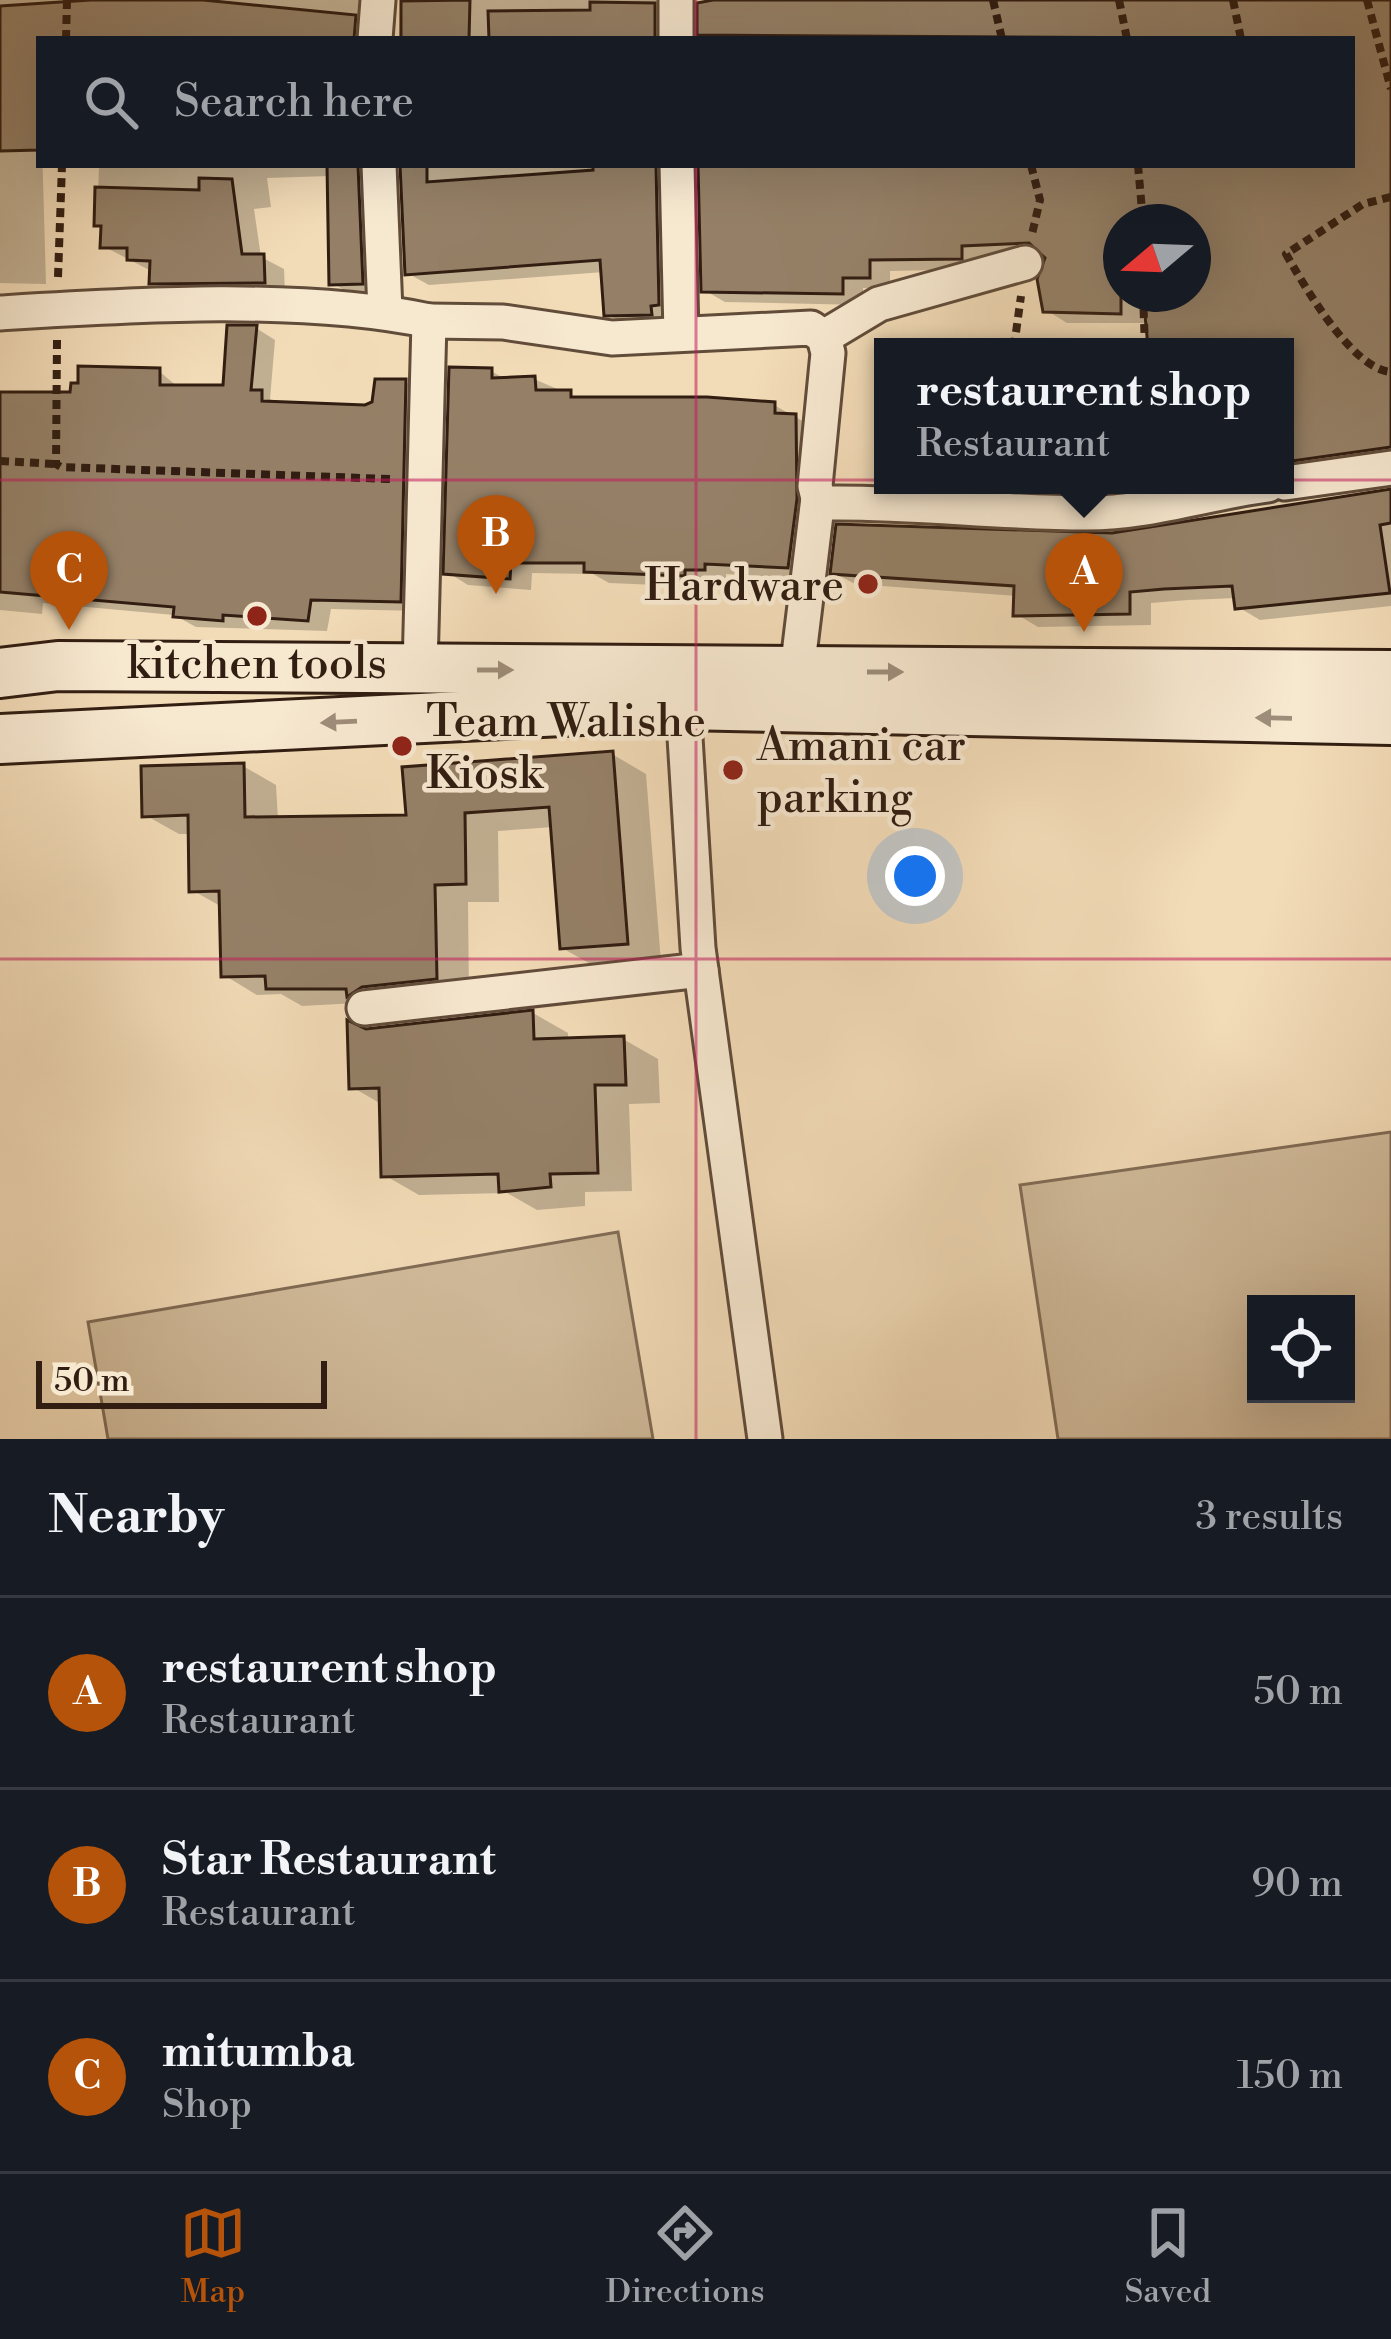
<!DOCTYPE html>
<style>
:root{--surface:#171b24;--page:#20242c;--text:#f1f3f6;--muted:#9ea1a6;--line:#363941;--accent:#b45309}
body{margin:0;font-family:"Libre Bodoni",serif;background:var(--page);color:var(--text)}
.controls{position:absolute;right:36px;bottom:36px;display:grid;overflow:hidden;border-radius:0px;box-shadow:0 12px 48px #0002}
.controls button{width:108px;height:108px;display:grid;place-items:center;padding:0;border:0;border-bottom:3px solid var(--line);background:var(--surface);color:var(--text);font:60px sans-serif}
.compass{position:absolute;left:1103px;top:204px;width:108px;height:108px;border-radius:50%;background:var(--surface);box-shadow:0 12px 48px #0002;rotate:251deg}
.scale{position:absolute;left:36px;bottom:30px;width:291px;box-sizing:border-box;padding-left:12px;border:6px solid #311d11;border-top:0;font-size:33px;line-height:42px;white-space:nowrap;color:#311d11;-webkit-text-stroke:9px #f7e8d0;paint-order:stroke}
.you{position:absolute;left:915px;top:876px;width:42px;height:42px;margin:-30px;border:9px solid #fff;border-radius:50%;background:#1a73e8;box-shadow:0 0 0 18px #1a73e833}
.badge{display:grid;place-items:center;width:78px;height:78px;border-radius:50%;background:var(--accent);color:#fff;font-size:39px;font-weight:700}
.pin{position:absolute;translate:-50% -99px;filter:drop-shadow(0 3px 6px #0008)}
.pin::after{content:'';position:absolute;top:63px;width:42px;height:36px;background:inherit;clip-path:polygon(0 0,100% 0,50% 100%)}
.popup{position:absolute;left:874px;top:338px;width:420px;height:156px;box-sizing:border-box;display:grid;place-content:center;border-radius:0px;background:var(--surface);filter:drop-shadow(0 3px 9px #0005);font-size:39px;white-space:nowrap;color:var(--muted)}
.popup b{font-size:45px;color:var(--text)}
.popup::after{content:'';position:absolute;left:50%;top:100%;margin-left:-24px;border:24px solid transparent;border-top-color:var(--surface)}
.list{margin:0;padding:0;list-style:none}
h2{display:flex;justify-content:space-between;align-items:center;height:156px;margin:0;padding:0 48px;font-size:51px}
h2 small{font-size:39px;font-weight:400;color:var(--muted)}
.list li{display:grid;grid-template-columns:78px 1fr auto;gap:36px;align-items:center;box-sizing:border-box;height:192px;padding:0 48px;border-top:3px solid var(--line)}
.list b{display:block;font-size:45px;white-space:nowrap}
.list p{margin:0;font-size:39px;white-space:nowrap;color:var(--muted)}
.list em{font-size:39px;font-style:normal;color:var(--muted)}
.icon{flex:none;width:66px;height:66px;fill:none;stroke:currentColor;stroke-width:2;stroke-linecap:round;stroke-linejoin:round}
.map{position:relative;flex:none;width:1391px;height:1439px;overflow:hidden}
.search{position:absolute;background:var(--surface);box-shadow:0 12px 48px #0002;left:36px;right:36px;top:36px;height:132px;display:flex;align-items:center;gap:30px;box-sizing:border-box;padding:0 42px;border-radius:0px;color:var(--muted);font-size:45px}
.sheet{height:732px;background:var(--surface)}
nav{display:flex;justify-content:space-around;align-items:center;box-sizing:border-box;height:168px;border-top:3px solid var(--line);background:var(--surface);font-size:33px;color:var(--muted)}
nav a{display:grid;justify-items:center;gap:6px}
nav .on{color:var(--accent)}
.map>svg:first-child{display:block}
.green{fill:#d1bb9b;stroke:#816c56;stroke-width:3;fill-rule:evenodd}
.shadow{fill:#0003;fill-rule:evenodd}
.building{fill:#958067;stroke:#311d11;stroke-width:3}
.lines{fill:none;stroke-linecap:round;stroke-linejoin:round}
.minor-casing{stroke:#614c3a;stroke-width:39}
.secondary-casing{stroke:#311d11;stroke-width:54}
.path{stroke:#311d11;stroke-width:8;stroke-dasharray:9 6;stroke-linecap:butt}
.minor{stroke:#f7e8d0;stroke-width:33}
.secondary{stroke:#f7e8d0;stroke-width:48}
.oneway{fill:#9e8d7a}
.grid{fill:none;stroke:#c2185b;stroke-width:3;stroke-opacity:0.55}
.poi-dot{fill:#8f2418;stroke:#f7e8d0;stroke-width:4.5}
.labels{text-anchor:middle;stroke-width:9;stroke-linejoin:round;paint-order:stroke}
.poi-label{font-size:45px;fill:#311d11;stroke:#f7e8d0;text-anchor:start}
</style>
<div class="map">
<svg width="1391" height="1439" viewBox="0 0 1391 1439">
<rect width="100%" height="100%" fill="#f2dbb7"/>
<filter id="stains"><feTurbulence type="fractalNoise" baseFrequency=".00167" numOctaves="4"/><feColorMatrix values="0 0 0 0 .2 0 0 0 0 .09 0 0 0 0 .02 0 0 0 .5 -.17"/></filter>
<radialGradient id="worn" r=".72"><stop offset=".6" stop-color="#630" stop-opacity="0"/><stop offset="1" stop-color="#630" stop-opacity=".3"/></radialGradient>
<g class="green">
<path d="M1391,1132V1439H1058L1020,1185ZM1256,1304H1346V1394H1256Z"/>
<polygon points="618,1232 653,1439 108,1439 88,1322"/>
</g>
<g class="shadow">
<polygon points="0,0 385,0 377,39 39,39 46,284 0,283"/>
<polygon points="400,0 675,0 675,39 399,39"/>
<path d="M716,0H1391V461L1285,478V347L1149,323H1067L1046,310L1049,258L1045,254L982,257V269L890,271V289L863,288V305L725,302L704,290L699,165H1352V39H698L700,6ZM1121,222H1193V294H1121Z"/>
<polygon points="99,165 365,165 366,174 352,175 375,189 380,293 350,293 332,283 330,176 267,178 271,207 254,209 261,257 284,269 285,294 174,294 152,282 153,272 103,246 104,228 97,224"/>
<polygon points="414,165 661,165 672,326 628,326 607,314 604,272 429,285 407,273"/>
<polygon points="256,328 275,340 270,399 281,405 365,408 406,382 425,393 420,611 331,609 327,631 196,627 174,615 43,603 42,614 0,610 0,395 73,395 159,371 179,388 226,388"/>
<polygon points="491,371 507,380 534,379 583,400 774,405 817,429 810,579 726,574 726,581 706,581 706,587 609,583 593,574 532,573 531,590 468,585 447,572"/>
<polygon points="904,485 1239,485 1132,502 919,494"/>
<polygon points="1391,492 1391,606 1260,620 1238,607 1237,598 1188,600 1151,603 1151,625 1038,627 1016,614 1017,596 855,584 833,572 1113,536"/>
<polygon points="612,754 646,774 661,962 596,967 562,948 553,827 498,831 499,902 468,902 469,997 302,1006 281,994 257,995 224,975 222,907 192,890 191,834 179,834 145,815 243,766 276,785 278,820 409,818"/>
<polygon points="533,1013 568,1033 568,1041 623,1039 658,1059 660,1103 629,1104 632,1191 585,1192 585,1206 537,1210 507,1193 419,1195 384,1175 383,1105 352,1087 366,1032"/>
</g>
<g class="building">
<polygon points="91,0 203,0 356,15 354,39 39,39 39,150 0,151 0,6"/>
<polygon points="470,0 469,39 401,39 401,1"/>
<polygon points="713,0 1391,0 1391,447 1285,462 1285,347 1148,347 1143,294 1193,294 1193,222 1121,222 1121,314 1043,312 1037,279 1045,258 1029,243 962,246 962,259 870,260 870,278 843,278 843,294 701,292 698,165 1352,165 1352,39 697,35 697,3"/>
<polygon points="590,2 655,3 655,39 489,39 488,11 590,10"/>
<polygon points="327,165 358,165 363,284 329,285"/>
<polygon points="400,165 427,165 427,182 593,170 593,165 656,165 659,305 651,306 652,315 604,316 600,260 405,275"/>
<polygon points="199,178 232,179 242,254 264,254 265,283 149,284 150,261 127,260 127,248 100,248 101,226 94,226 95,187 199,190"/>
<polygon points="227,325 257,325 251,390 262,390 262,401 365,405 372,402 375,379 406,379 401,602 311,600 308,621 223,615 223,621 173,617 174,607 0,592 0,392 70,392 71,383 78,383 78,366 160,368 160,385 223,385"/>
<polygon points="449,367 492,368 492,378 535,376 536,390 571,390 571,397 707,397 775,402 775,413 796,414 797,499 788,568 705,564 705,570 685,570 685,576 584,572 584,563 511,563 510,579 443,574"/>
<polygon points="931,485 1155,485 1087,492"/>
<polygon points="1391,489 1391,523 1380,525 1390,593 1235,609 1232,586 1164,589 1130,592 1130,614 1013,616 1014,586 830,574 836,524 1112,533"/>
<polygon points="613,751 628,944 560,949 549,807 465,813 466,884 435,885 437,979 362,987 347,997 346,989 266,989 265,976 221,977 219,891 189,892 188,815 142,817 141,766 244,763 245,817 406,815 402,767"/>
<polygon points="533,1010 534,1039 624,1036 626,1085 595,1085 598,1173 550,1174 551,1187 499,1192 498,1174 381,1177 379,1088 349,1089 347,1020 366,1029"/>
</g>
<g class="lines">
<defs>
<g id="minor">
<polyline points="676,0 676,39"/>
<polyline points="375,39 378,0"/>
<polyline points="379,165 385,311"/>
<polyline points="677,165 681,334"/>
<path d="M0,313C131,305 302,294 429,321L420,669"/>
<path d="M429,321L503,322L612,338L811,328L824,337L828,353L815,486L818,498L829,503C915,502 1000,513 1087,513C1150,513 1206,493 1268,485"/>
<polyline points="824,337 879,304 1025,263"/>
<polyline points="1285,483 1391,468"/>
<polyline points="797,671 818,498"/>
<polyline points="683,705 698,948 765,1439"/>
<polyline points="364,1008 701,970"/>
</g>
<g id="secondary">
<polyline points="0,673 58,666 1391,675"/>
<polyline points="0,739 683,705 1391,720"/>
</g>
</defs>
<use href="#minor" class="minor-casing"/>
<use href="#secondary" class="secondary-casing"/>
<g class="path">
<polyline points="993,0 1002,39"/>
<polyline points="1119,0 1127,39"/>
<polyline points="1233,0 1241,39"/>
<polyline points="1367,0 1391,89"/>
<polyline points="66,39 67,0"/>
<polyline points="1031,165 1040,200 1032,234"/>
<polyline points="1138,165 1143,222"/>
<path d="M1391,197L1363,204L1286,254C1305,287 1352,369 1391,372"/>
<polyline points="58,277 62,165"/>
<polyline points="1143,294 1145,347"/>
<polyline points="57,340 56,464 61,467 390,479"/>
<polyline points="1014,347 1021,296"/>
<polyline points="0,461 56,464"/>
</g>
<use href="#minor" class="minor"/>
<use href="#secondary" class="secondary"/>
</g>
<defs><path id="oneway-solid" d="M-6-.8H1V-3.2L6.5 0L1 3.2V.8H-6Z" transform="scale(3)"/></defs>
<g class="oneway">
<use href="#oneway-solid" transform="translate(495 670)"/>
<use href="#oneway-solid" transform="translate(885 672)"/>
<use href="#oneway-solid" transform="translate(1274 718) rotate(-179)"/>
<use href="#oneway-solid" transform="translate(339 722) rotate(177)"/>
</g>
<path class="grid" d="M696,0V39M696,165V1439M0,480H1391M0,959H1391"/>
<g class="poi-dot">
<circle cx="868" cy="584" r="12"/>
<circle cx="257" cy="616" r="12"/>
<circle cx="402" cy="746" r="12"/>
<circle cx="733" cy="770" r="12"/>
</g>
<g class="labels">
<g class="poi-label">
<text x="844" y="600" text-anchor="end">Hardware</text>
<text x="257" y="678" text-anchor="middle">kitchen tools</text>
<text x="426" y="736">Team Walishe<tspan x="426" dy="52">Kiosk</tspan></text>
<text x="757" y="760">Amani car<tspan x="757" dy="52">parking</tspan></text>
</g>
</g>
<rect width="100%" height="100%" filter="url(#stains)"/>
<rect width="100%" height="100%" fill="url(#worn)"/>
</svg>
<div class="controls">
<button><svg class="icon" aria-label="locate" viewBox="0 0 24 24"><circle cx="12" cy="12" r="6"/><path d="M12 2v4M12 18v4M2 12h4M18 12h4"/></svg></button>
</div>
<svg class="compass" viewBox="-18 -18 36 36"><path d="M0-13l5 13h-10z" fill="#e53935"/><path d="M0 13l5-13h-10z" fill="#9ea1a6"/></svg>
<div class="scale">50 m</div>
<div class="you"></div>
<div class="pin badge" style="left:1084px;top:632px">A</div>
<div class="popup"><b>restaurent shop</b>Restaurant</div>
<div class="pin badge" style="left:496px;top:594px">B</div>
<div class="pin badge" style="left:69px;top:630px">C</div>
<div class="search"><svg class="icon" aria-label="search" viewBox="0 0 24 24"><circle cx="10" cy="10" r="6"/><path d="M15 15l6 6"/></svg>Search here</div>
</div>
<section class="sheet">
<h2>Nearby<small>3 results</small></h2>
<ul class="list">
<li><span class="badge">A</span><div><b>restaurent shop</b><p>Restaurant</p></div><em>50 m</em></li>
<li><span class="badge">B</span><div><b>Star Restaurant</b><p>Restaurant</p></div><em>90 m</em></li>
<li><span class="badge">C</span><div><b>mitumba</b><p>Shop</p></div><em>150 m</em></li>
</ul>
</section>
<nav>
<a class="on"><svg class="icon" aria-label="map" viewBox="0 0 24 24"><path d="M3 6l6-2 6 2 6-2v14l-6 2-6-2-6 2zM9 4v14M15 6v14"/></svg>Map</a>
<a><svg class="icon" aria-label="directions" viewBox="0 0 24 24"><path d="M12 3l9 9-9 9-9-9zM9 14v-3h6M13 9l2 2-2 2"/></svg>Directions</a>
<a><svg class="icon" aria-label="saved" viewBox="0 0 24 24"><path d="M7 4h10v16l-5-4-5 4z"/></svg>Saved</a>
</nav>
